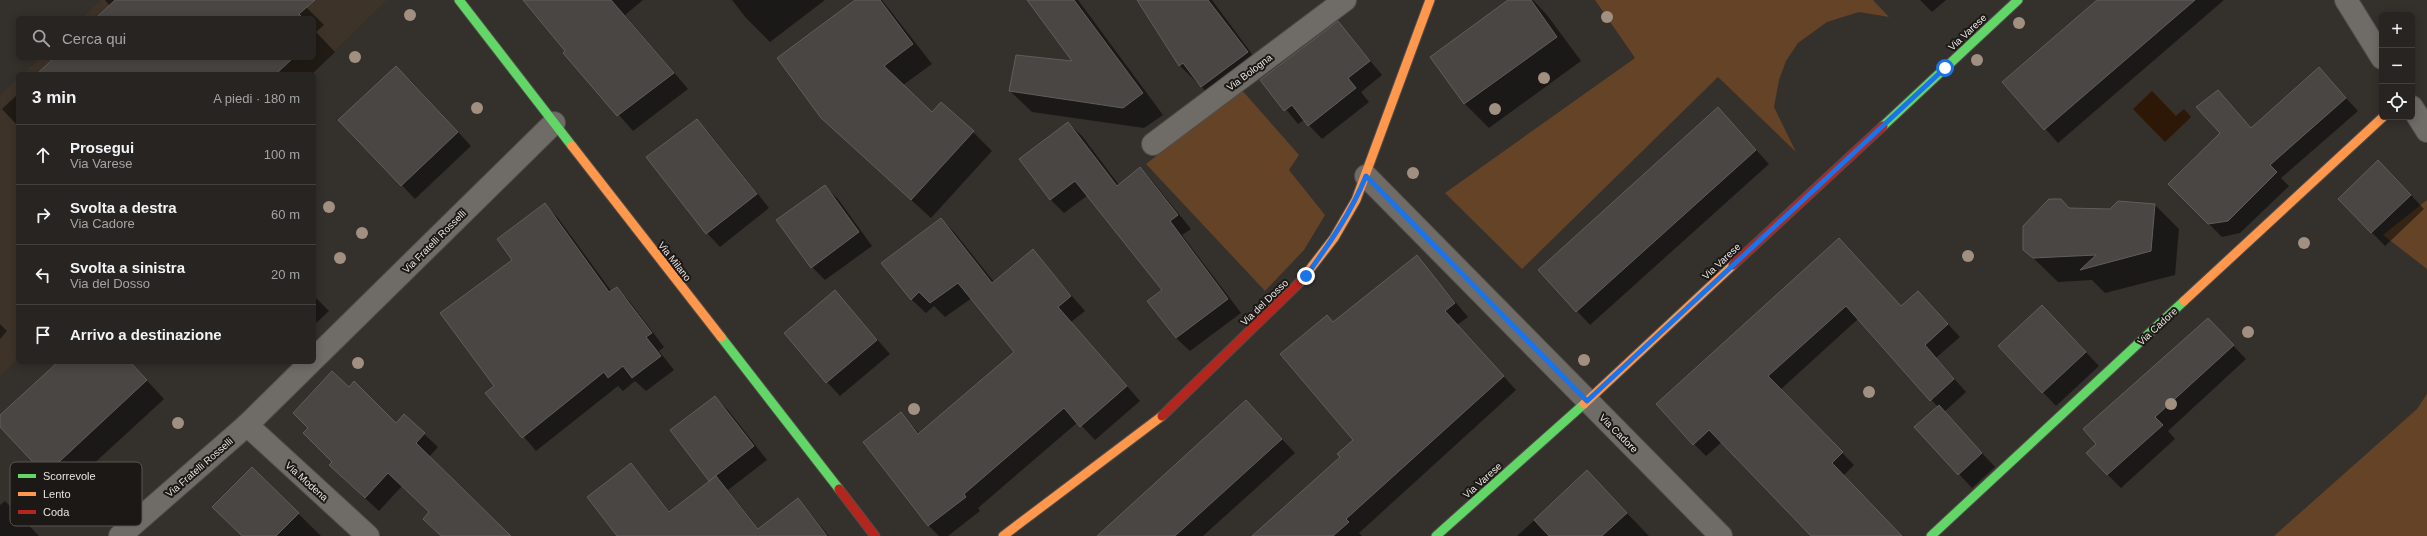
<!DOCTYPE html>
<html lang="it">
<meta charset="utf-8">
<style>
:root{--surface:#272421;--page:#2f2c2a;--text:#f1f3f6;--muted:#a4a4a5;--line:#43413f}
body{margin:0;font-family:Arial,sans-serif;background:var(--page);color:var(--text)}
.controls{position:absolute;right:12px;top:12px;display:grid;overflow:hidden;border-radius:6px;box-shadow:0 2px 10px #0003}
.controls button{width:36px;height:36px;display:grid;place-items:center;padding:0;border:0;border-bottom:1px solid var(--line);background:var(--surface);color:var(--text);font:20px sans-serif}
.stop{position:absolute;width:12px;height:12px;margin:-9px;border:3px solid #1a73e8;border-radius:50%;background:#fff}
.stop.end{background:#1a73e8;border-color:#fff;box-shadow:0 1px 4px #0008}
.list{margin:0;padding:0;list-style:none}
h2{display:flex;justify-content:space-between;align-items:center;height:52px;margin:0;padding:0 16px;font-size:17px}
h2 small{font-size:13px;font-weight:400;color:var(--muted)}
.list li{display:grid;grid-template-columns:26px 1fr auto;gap:12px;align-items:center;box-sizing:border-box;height:60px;padding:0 16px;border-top:1px solid var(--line)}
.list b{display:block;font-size:15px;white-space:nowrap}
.list p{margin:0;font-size:13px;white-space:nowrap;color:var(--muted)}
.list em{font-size:13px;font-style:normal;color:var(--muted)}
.icon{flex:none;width:22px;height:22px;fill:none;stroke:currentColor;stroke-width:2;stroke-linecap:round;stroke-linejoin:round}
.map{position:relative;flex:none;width:2427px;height:536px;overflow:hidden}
.search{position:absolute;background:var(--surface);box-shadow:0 2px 10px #0003;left:16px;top:16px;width:300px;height:44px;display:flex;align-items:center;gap:10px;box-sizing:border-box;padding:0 14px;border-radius:6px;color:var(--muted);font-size:15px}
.panel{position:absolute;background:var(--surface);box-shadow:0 2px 10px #0003;left:16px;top:72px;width:300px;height:292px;border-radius:6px}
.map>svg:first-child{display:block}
.built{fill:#3e3329}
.green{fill:#644327}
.water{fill:#2d1706}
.shadow{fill:#0007}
.building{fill:#494643;stroke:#615d5a}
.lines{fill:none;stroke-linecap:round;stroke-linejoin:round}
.street-casing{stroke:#514d4a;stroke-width:24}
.fast-casing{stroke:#514d4a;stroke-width:11}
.slow-casing{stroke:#514d4a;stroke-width:11}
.jam-casing{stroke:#514d4a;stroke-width:11}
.street{stroke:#6f6c68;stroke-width:22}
.fast{stroke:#63d668;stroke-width:9}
.slow{stroke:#ff974d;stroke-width:9}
.jam{stroke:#b3261e;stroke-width:9}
.tree{fill:#a18f80}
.route{stroke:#1a73e8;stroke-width:5}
.labels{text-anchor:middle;stroke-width:4;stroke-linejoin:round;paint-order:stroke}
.street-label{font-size:10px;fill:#e8e3df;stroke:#1b1815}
.key{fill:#1b1815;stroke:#585552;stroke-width:1}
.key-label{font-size:11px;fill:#e8e3df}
</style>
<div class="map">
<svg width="2427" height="536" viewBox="0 0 2427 536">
<rect width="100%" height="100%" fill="#34302c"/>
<g class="built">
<polygon points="101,0 387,0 311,74 23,74 40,58 314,58 314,18 82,18"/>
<polygon points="18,78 18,359 0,376 0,95"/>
</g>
<g class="green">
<polygon points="1595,0 1873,0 1889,17 1859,12 1827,22 1798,43 1786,61 1779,80 1774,107 1796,152 1718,77 1522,269 1445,193 1635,58"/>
<polygon points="1241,89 1299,155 1289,170 1325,215 1304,250 1265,291 1146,164"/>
<polygon points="2427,200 2427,269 2383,235"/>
<polygon points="2427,394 2427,536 2274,536 2417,409"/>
</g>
<polygon class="water" points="2152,91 2176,116 2184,109 2191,117 2165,142 2133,109"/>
<g class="shadow">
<polygon points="105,0 299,0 324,25 316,32 335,52 312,74 39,74 55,58 314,58 314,18 97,18 110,6"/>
<polygon points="524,0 643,0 625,15 688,89 633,131 564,53 566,52"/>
<polygon points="732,0 825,0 770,42 746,18"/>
<polygon points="857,0 882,0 932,64 903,85 933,113 973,132 992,151 931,218 842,137"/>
<polygon points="1032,0 1078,0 1163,115 1144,128 1032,112 1010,91 1074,63"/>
<polygon points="1138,0 1212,0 1263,69 1218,103 1180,66"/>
<polygon points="1510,0 1533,0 1547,15 1581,61 1489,128 1464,103"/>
<polygon points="1920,0 1946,0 1932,12"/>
<polygon points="2098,0 2224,0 2058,143 2004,82"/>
<polygon points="1338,22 1382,75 1361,92 1369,102 1322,139 1304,120 1298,124 1262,80"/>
<polygon points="2319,69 2358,111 2281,178 2289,186 2240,233 2222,237 2169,184 2221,133 2218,91 2251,128"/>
<polygon points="410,80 471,146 415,199 340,120"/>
<polygon points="18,94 18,126 2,109"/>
<polygon points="1718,108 1769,164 1590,325 1539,270"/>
<polygon points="696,120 710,134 769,208 720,247 707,233 648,157"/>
<polygon points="1068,123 1082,136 1119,185 1140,168 1153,182 1191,229 1182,235 1241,313 1190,351 1176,338 1163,290 1088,195 1064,213 1050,199"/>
<polygon points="2392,175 2424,209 2385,246 2339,199"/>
<polygon points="824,186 838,199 872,246 825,280 812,267"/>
<polygon points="545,205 558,218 612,292 617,288 630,302 664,347 659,351 674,370 646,391 635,381 623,391 618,386 536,451 487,393 496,386 514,260"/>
<polygon points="2155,205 2179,229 2175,275 2105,293 2092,280 2058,282 2024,249 2069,209 2110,210"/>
<polygon points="941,219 955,233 994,282 1033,251 1085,311 1071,322 1140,401 1095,440 1078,422 978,508 980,511 948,536 939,536 929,526 864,442 901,413 920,434 1016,352 972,298 945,317 934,306 926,313 911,299"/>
<polygon points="1839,239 1901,307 1918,292 1960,337 1936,358 1966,392 1944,412 1995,467 1972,488 1959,474 1916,427 1938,407 1858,319 1780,390 1854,465 1843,476 1901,536 1810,536 1812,535 1722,442 1706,456 1694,444"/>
<polygon points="1417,256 1468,317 1457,325 1516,390 1359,533 1362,536 1255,536 1342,457 1354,440 1333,323"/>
<polygon points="835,292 890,354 840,396 827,382"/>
<polygon points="314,296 329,311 314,325"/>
<polygon points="2055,319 2099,366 2056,406 1999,346"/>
<polygon points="0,324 7,331 0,339"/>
<polygon points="2221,333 2246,359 2168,431 2175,439 2121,488 2107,474"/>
<polygon points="59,362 130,362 164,399 63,492 0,425 0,417"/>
<polygon points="349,388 396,424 424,434 438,447 429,457 511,536 442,536 430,513 402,486 379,511 344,479 334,462"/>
<polygon points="715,397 728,410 767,460 728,490 759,529 798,499 829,536 618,536 631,464 670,512 711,481 672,430"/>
<polygon points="1246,401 1295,453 1203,536 1098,536"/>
<polygon points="252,468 321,536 243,536"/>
<polygon points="1587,472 1649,536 1517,536"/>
<polygon points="5,501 18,514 39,536 0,536 0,505"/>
</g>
<g class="building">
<polygon points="115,0 315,0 299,14 303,18 96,18"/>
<polygon points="523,0 611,0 674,73 617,116 563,53 565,51"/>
<polygon points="855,0 880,0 913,44 884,66 932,112 941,102 974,131 911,200 821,118 777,58"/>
<polygon points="1027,0 1074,0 1143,93 1123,108 1009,91 1016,55 1072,61"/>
<polygon points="1137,0 1208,0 1248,52 1201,87 1183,63 1179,66"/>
<polygon points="1508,0 1531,0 1557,37 1464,104 1430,57"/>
<polygon points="2097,0 2195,0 2044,130 2002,82"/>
<polygon points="1338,21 1370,61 1348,78 1356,88 1308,126 1292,105 1284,111 1260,80"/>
<polygon points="54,58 293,58 276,74 37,74"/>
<polygon points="396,66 458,132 401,186 338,120"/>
<polygon points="2319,67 2346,98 2270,165 2277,172 2228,221 2208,224 2168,184 2220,133 2196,107 2218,90 2251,128"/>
<polygon points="1718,107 1756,150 1576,312 1538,270"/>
<polygon points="697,119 757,194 706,234 646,157"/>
<polygon points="1068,122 1117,186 1140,167 1178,215 1170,221 1228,299 1176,338 1147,301 1162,290 1075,181 1050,200 1019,159"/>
<polygon points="2378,160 2411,195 2371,233 2338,199"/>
<polygon points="825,185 859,232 811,268 776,220"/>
<polygon points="2049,199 2061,199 2069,208 2110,209 2118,201 2155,204 2151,251 2080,270 2096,255 2033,258 2023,250 2023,226"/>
<polygon points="545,203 609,292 617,287 652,333 646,337 661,356 632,378 623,366 608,378 604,372 522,438 485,393 494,386 440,313 512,260 497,239"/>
<polygon points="941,218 992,283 1033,249 1071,296 1058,307 1127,386 1080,427 1064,408 964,494 966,497 928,526 863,442 901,412 918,434 1014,352 958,283 930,303 919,292 911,300 881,263"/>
<polygon points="1839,238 1901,306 1918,291 1948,324 1925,345 1954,379 1930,401 1846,306 1768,376 1843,452 1832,463 1902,536 1811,536 1709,430 1693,445 1656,404"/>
<polygon points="1417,255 1455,303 1445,311 1504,376 1346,519 1349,522 1333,536 1252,536 1340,457 1337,454 1353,440 1280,354 1327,315 1333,322"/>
<polygon points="835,290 877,340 826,383 784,333"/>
<polygon points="2042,305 2086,352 2042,393 1998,346"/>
<polygon points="2208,318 2234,345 2155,417 2163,425 2107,475 2086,453 2096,444 2083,429"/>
<polygon points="58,362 130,362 147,380 45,475 0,427 0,415"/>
<polygon points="332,371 349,387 354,381 396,423 404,414 425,433 416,443 511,536 441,536 423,519 429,512 388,473 365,498 329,465 332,462 303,433 308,428 293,413"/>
<polygon points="715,396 754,446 709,481 670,430"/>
<polygon points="1246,400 1282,439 1175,536 1097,536"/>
<polygon points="1939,405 1982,453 1958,475 1914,427"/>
<polygon points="631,463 669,512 716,476 758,529 798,498 827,536 617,536 587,497"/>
<polygon points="252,467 299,513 276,536 242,536 212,507"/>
<polygon points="1587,470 1627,513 1602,536 1549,536 1534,520"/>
</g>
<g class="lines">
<defs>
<g id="street">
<polyline points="2346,0 2382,58"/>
<polyline points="2412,107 2427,131"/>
<polyline points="1153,144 1345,0"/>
<polyline points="1366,176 1721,536"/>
<polyline points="314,359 554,123"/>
<polyline points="247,425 368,536"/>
<polyline points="120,536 247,425 311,362"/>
</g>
<g id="fast">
<polyline points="459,0 572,146"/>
<polyline points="1883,126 2018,0"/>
<polyline points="721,337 839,489"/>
<polyline points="1436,536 1584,404"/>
<polyline points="1931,536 2184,301"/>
</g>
<g id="slow">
<polyline points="572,146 721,337"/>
<polyline points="1300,282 1334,238 1356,200 1430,0"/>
<polyline points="2184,301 2383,117"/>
<polyline points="1584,404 1733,265"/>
<polyline points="1003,536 1162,416"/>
</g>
<g id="jam">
<polyline points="1733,265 1883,126"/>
<polyline points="1162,416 1300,282"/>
<polyline points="839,489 875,536"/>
</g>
</defs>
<use href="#street" class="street-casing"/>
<use href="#fast" class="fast-casing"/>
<use href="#slow" class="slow-casing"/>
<use href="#jam" class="jam-casing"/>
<use href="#street" class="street"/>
<use href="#fast" class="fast"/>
<use href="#slow" class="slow"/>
<use href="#jam" class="jam"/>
</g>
<g class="tree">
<circle cx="410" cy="15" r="6"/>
<circle cx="1607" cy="17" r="6"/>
<circle cx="2019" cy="23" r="6"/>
<circle cx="355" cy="57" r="6"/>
<circle cx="1977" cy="60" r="6"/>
<circle cx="1544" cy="78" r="6"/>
<circle cx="477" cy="108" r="6"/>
<circle cx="1495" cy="109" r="6"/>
<circle cx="1413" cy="173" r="6"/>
<circle cx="329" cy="207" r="6"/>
<circle cx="362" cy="233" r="6"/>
<circle cx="2304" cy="243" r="6"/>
<circle cx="1968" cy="256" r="6"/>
<circle cx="340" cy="258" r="6"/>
<circle cx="2248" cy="332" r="6"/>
<circle cx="1584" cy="360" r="6"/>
<circle cx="358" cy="363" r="6"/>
<circle cx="1869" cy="392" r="6"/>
<circle cx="2171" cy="404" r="6"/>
<circle cx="914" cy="409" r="6"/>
<circle cx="178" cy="423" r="6"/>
</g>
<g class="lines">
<path class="route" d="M1306,276C1329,244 1351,213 1366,176L1587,401L1945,68"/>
</g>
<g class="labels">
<g class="street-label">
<text transform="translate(1967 32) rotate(-43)" y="4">Via Varese</text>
<text transform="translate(1249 72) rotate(-37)" y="4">Via Bologna</text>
<text transform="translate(434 241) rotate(-45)" y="4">Via Fratelli Rosselli</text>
<text transform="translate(675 261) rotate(52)" y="4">Via Milano</text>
<text transform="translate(1721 261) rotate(-43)" y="4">Via Varese</text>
<text transform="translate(1264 302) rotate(-44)" y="4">Via del Dosso</text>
<text transform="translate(2157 326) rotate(-43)" y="4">Via Cadore</text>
<text transform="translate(1619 433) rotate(45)" y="4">Via Cadore</text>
<text transform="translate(199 467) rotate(-41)" y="4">Via Fratelli Rosselli</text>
<text transform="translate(1482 480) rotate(-42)" y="4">Via Varese</text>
<text transform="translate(307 481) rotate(42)" y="4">Via Modena</text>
</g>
</g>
<rect x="10" y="462" width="132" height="64" rx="6" class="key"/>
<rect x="18" y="474" width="18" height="4" fill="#63d668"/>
<rect x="18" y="492" width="18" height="4" fill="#ff974d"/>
<rect x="18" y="510" width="18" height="4" fill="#b3261e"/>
<g class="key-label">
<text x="43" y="480">Scorrevole</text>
<text x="43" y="498">Lento</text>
<text x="43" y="516">Coda</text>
</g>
</svg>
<div class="controls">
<button>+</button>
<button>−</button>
<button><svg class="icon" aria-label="locate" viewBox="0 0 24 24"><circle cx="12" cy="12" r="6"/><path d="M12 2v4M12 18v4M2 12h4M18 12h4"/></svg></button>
</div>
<div class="stop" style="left:1945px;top:68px"></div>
<div class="stop end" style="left:1306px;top:276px"></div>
<div class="search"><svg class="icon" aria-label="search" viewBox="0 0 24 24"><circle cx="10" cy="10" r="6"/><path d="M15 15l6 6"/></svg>Cerca qui</div>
<section class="panel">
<h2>3 min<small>A piedi · 180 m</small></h2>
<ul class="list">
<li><svg class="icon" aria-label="ahead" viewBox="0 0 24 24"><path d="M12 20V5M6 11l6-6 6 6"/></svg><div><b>Prosegui</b><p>Via Varese</p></div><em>100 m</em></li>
<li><svg class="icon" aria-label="right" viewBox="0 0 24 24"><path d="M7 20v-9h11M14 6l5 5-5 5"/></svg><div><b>Svolta a destra</b><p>Via Cadore</p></div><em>60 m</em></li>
<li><svg class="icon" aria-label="left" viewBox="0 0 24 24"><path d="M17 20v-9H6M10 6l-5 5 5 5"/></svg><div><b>Svolta a sinistra</b><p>Via del Dosso</p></div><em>20 m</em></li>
<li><svg class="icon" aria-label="arrive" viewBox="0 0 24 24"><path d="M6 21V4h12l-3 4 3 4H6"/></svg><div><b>Arrivo a destinazione</b></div></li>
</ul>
</section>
</div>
